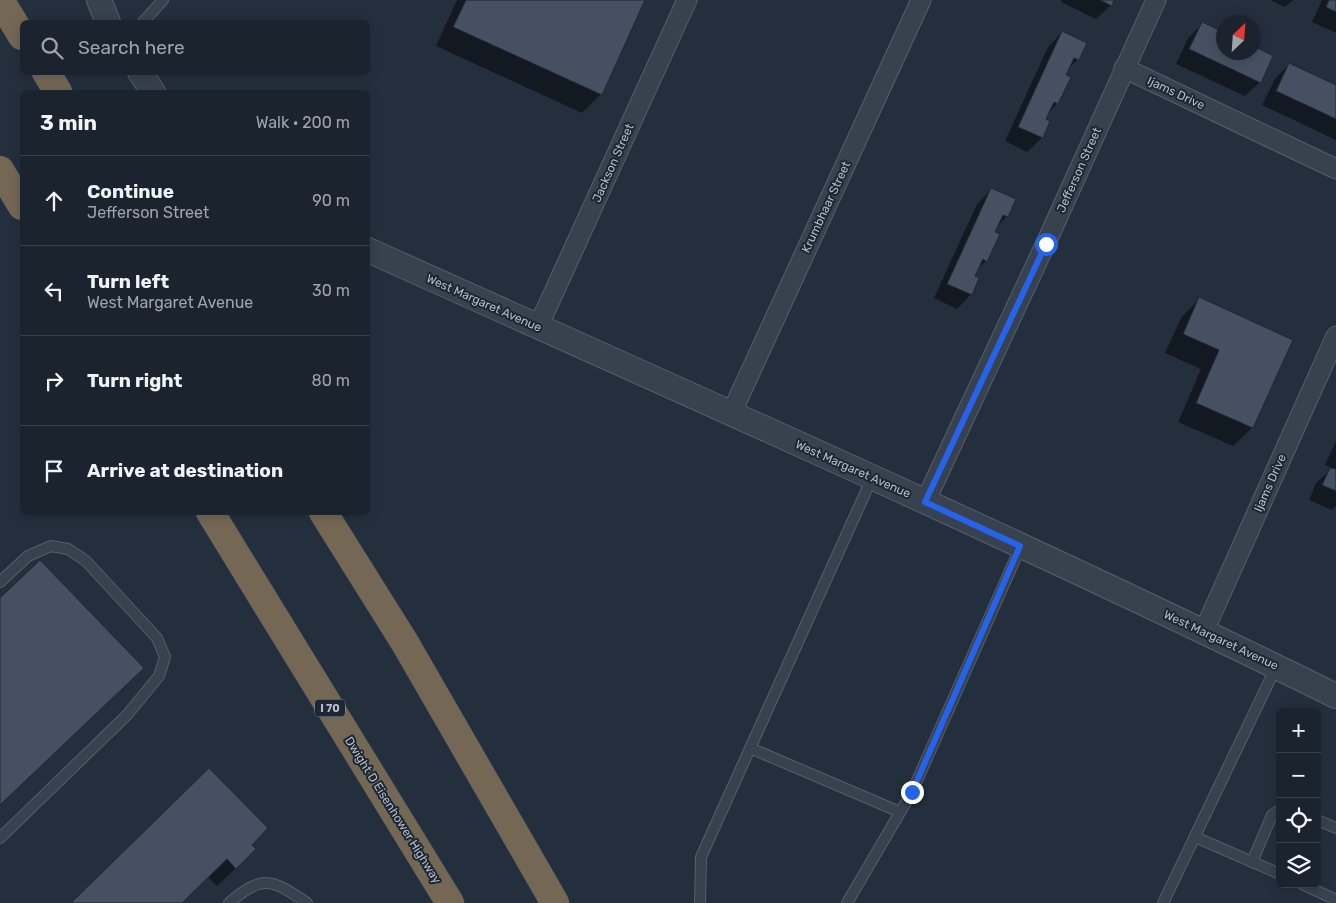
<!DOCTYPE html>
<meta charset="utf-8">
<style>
:root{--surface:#1b232e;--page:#282f3a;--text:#f1f3f6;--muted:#a0a4aa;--line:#39404a}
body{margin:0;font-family:Rubik,sans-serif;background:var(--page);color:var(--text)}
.controls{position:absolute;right:15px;bottom:15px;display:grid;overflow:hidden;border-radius:8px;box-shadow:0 2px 12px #0003}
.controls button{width:45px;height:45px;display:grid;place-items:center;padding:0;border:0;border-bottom:1px solid var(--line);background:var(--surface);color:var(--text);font:25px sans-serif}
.compass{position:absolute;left:1216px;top:15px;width:45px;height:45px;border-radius:50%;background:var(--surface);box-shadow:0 2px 12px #0003;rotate:25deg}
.stop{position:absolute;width:15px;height:15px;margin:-11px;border:4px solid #2563eb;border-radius:50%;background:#fff}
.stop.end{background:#2563eb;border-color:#fff;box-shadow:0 1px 5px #0008}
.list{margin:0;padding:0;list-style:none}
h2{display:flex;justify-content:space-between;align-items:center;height:65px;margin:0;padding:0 20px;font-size:21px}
h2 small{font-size:16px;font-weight:400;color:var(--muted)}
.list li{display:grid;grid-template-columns:32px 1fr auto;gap:15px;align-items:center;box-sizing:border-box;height:90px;padding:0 20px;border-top:1px solid var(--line)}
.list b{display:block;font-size:19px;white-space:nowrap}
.list p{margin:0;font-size:16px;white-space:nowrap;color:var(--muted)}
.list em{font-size:16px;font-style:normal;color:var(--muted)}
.icon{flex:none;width:28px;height:28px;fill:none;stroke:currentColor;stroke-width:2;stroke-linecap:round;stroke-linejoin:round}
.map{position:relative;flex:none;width:1336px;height:903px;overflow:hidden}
.search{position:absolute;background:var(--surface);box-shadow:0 2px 12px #0003;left:20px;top:20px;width:350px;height:55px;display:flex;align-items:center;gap:12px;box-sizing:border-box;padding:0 18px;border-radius:8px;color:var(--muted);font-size:19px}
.panel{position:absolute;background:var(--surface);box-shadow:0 2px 12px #0003;left:20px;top:90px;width:350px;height:425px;border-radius:8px}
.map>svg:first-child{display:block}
.shadow{fill:#0007}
.building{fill:#455162;stroke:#1f2835}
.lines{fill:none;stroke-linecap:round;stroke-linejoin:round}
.service-casing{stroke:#565f6c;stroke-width:12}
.minor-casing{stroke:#565f6c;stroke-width:21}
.tertiary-casing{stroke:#565f6c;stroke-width:26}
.motorway-casing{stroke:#434c59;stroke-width:29}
.service{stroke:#38414e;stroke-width:10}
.minor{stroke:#38414e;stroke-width:19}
.tertiary{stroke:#38414e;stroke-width:24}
.motorway{stroke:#746855;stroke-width:28}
.route{stroke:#2563eb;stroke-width:6}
.labels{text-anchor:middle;stroke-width:4;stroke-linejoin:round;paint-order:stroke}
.shield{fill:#1d2633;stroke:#878f9c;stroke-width:1}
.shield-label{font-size:11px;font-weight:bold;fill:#b4bcc9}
.street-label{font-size:12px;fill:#b4bcc9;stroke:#1d2633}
</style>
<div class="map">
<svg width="1336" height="903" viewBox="0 0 1336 903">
<rect width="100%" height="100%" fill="#242f3e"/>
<g class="shadow">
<polygon points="457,0 644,0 601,94 582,113 436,46"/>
<polygon points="1062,0 1113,0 1111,5 1096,19 1061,2"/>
<polygon points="1270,0 1293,0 1285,7"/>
<polygon points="1322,0 1336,0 1336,33 1312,22"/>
<polygon points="1202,24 1224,52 1254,52 1254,48 1272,56 1260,82 1245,96 1176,64 1188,38"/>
<polygon points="1062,32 1078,59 1067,70 1065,75 1069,78 1057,104 1047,114 1044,120 1049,122 1042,138 1027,152 1005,141 1048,47"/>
<polygon points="1289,64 1336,86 1336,140 1262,105 1275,79"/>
<polygon points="992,189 1007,216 996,228 986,261 976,271 971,294 957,309 934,298 977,204"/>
<polygon points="1199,299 1291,340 1252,428 1233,446 1178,422 1201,369 1165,353 1181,318"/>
<polygon points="1336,441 1336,506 1332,510 1309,500 1316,483 1328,472 1330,467 1325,465"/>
<polygon points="250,845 236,868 217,886 208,877 181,903 73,903"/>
</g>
<g class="building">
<polygon points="466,0 645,0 602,95 453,27"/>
<polygon points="1100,0 1114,0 1112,6"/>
<polygon points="1329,0 1336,0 1336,12 1326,7"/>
<polygon points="1202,22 1224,32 1224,52 1254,52 1254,46 1273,56 1261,83 1189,49"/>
<polygon points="1062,31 1087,43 1079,60 1074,58 1066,75 1071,77 1058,104 1054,102 1046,119 1050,121 1043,138 1018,127"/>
<polygon points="1289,63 1336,85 1336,119 1276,91"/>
<polygon points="991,188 1016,199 1008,217 1003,215 995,232 1000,234 987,262 983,259 975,276 979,278 972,295 947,284"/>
<polygon points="1199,297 1293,340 1253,428 1196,403 1219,350 1183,334"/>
<polygon points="1330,468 1336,469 1336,491 1322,485"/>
<polygon points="40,560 144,668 0,805 0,598"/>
<polygon points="209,768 268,828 252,845 256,849 236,869 227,859 182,903 71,903"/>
</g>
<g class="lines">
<defs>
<g id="service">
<polyline points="143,22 163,0"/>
<polyline points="0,582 28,556 51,546 68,549 86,561 157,638 165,657 159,676 127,715 0,838"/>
<polyline points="750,748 900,812"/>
<polyline points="1317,820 1336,828"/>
<polyline points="1195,837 1280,874"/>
<polyline points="1252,862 1272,815 1280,810"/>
<polyline points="1302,884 1336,900"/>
<path d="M229,903C263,874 272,879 307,903"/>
<polyline points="700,903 701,857 872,478"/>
<polyline points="847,903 912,792 1021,546"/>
<polyline points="1163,903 1276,667"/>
</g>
<g id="minor">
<polyline points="1124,68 1336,169"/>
<polyline points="538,327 687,0"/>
<polyline points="731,414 921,0"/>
<polyline points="925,502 1046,243 1156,0"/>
<polyline points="1204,631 1336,336"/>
</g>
<g id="tertiary">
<polyline points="99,0 108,22"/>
<polyline points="140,72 153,92"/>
<path d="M368,250C692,396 1017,539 1336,696"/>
</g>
<g id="motorway">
<polyline points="0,0 22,36"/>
<polyline points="46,72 58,92"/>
<polyline points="0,170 22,206"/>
<polyline points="210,512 450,903"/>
<polyline points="323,512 405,643 555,903"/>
</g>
</defs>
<use href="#service" class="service-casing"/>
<use href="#minor" class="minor-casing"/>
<use href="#tertiary" class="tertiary-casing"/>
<use href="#motorway" class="motorway-casing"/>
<use href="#service" class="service"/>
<use href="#minor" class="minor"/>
<use href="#tertiary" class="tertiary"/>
<use href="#motorway" class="motorway"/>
</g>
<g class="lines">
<polyline class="route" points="912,792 1020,546 925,502 1046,244"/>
</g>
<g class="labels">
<rect class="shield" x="315" y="699.5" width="30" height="17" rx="4"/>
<g class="shield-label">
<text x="330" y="712">I 70</text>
</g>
<g class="street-label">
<text transform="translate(1176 93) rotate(25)" y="4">Ijams Drive</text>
<text transform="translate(613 163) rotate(-66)" y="4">Jackson Street</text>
<text transform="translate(1079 170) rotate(-66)" y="4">Jefferson Street</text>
<text transform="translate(826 207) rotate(-65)" y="4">Krumbhaar Street</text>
<text transform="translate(484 303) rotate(24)" y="4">West Margaret Avenue</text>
<text transform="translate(853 469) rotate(24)" y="4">West Margaret Avenue</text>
<text transform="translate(1270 483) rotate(-66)" y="4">Ijams Drive</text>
<text transform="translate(1221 640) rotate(25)" y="4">West Margaret Avenue</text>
<text transform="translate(393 810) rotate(58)" y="4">Dwight D Eisenhower Highway</text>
</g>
</g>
</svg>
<div class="controls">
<button>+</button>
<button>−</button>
<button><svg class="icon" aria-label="locate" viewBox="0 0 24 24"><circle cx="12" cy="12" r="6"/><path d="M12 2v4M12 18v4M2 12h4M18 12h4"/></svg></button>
<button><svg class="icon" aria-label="layers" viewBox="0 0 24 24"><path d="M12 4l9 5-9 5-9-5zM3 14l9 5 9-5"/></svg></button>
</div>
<svg class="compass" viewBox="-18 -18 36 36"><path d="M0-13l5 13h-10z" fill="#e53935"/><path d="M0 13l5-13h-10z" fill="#a0a4aa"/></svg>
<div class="stop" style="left:1046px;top:244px"></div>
<div class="stop end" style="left:912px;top:792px"></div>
<div class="search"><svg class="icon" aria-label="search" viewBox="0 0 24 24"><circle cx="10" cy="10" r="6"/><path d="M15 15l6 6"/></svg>Search here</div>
<section class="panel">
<h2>3 min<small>Walk · 200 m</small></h2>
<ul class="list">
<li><svg class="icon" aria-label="ahead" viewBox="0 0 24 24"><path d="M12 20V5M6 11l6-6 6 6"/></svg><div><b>Continue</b><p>Jefferson Street</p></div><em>90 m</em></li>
<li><svg class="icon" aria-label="left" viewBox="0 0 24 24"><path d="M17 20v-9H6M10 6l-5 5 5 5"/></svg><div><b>Turn left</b><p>West Margaret Avenue</p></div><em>30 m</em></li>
<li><svg class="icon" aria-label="right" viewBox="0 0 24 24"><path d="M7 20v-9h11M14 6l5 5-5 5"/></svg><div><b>Turn right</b></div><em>80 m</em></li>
<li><svg class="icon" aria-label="arrive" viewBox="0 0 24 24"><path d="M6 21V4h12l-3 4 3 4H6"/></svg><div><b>Arrive at destination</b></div></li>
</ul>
</section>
</div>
